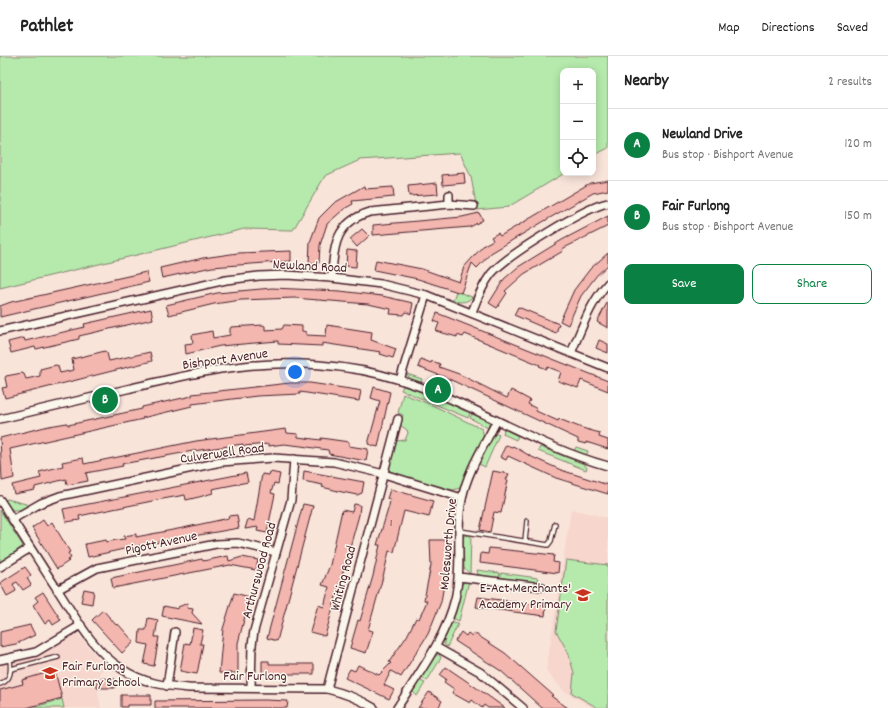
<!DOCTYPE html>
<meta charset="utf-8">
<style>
:root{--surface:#fff;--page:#f2f2f2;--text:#222;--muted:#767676;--line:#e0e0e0;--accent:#0b8043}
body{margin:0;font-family:Dekko,sans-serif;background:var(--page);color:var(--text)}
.controls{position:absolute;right:12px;top:12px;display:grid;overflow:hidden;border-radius:8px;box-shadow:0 2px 10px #0003}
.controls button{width:36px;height:36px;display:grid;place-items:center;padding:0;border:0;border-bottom:1px solid var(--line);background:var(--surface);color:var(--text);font:20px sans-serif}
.you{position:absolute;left:295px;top:316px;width:14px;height:14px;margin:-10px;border:3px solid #fff;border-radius:50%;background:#1a73e8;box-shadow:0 0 0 6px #1a73e833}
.badge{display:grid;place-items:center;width:26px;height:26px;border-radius:50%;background:var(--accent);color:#fff;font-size:13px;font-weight:700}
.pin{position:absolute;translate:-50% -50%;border:2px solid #fff;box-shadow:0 1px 4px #0006}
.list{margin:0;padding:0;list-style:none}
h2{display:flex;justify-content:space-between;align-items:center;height:52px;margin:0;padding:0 16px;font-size:17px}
h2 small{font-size:13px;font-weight:400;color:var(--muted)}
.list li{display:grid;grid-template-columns:26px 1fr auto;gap:12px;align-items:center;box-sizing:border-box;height:72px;padding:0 16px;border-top:1px solid var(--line)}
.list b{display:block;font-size:15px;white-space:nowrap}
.list p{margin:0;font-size:13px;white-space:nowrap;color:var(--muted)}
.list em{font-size:13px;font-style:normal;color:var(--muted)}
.actions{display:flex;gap:8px;padding:12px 16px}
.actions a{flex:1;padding:9px 0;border:1px solid var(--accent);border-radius:8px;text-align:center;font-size:14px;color:var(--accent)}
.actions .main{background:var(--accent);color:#fff}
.icon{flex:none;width:22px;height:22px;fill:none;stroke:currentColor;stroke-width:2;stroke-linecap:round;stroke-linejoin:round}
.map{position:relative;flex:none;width:608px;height:652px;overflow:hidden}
header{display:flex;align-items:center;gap:24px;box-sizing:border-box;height:56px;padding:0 20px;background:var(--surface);border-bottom:1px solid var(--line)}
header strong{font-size:19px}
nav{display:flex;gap:22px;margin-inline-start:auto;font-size:14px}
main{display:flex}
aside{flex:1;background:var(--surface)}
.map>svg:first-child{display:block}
.built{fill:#f7d6cd}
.green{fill:#b5eaac;stroke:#80846c}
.building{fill:#f3b7b0;stroke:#4a1f2b}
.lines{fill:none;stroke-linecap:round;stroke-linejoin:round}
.lane-casing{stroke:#4a1f2b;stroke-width:6}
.street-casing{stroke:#4a1f2b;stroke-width:10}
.lane{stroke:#fbf7ec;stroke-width:3.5}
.street{stroke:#fbf7ec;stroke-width:7}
.labels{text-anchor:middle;stroke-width:3;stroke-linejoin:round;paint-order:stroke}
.number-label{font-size:12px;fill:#74454c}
.street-label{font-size:14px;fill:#4a1f2b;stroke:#fbf7ec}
.poi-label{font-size:14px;fill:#4a1f2b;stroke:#fbf7ec;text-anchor:end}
</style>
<header>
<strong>Pathlet</strong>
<nav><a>Map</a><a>Directions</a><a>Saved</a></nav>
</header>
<main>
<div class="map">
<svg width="608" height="652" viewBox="0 0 608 652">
<rect width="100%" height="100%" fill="#f9e4da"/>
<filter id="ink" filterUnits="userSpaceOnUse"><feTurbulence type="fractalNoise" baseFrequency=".025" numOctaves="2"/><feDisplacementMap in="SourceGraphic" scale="8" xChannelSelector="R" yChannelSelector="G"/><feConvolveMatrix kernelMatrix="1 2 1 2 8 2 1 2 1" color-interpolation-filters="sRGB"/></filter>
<g filter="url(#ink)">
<g class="built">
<polygon points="571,453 608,462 608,652 593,652 564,635 546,615"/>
<polygon points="77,577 104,610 96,624 101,652 0,652 0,609 39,599"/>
</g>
<g class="green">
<polygon points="0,0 608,0 608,92 593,100 593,15 563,15 563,117 565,117 508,151 477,154 471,121 460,97 360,104 325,120 293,174 244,173 0,232"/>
<path d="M456,235L472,241C467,247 460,247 453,244Z"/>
<polygon points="407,318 422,323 421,327 410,323"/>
<polygon points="403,330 434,340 465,355 468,353 471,355 468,362 401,334"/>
<polygon points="403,338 430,348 482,373 484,381 464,426 460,432 453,434 400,420 388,414 396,385 405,384 408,377 407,374 400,369 403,359 398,357"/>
<polygon points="473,356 487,363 490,366 488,372 470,362"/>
<polygon points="504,373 518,380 516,384 503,378"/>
<polygon points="494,377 499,379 485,411 479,408"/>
<polygon points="540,391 584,408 587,412 586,414 538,395"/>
<polygon points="576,391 588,395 586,400 574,395"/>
<polygon points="7,443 26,448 27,450 20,454 12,454 5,444"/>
<polygon points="0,454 23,490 0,507"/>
<polygon points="471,479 470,518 464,512 463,480"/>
<polygon points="566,504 608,509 608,652 598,652 572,637 574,617 568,596 556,575"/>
<polygon points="477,514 500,517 499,522 478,519"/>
<polygon points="501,517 538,522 536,526 532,526 501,522"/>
<polygon points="469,525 459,565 453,562 461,530 463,527"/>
<polygon points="451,567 458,568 447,591 444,588 444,582"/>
<polygon points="439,598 441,602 427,625 421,620 433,601"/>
<polygon points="418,624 425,627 417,640 412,635"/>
<polygon points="62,643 64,652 32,652"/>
</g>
<g class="building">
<polygon points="464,117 465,127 443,129 442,119"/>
<polygon points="608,124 608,134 593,137 541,167 491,197 477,212 472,207 461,237 418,223 374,214 376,204 422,213 459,226 464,211 484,189 493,184 491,181 498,177 500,180 590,127"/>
<polygon points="437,127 438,138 409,140 408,130"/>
<polygon points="364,130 365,133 393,131 394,141 352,145 353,148 344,153 327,168 320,189 319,207 309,207 310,186 319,162 334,147"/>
<polygon points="479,157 483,164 470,171 373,179 373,169 462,161"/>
<polygon points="608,160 608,170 562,193 563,195 524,218 505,235 507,237 497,252 489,247 504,223 518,211 562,184"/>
<polygon points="362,173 369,180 357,191 350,183"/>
<polygon points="347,194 357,195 356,211 346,210"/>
<polygon points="291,195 291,205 212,211 162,222 160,212 203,202 238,197"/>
<polygon points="608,197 608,209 597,219 581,240 568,269 560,265 574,234 590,213"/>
<polygon points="146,216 149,226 0,261 0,250 11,246"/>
<polygon points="272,232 340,235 382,240 413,247 411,258 406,256 404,259 390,258 391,253 368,248 294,242 241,244 214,248 169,259 166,249 217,237"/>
<polygon points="608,245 608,272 597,266"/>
<polygon points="518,251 559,268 556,277 514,259"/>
<polygon points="151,253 153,263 79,280 79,283 36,293 35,291 11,297 8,286 24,282 25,285 85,271 84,268"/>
<polygon points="437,257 608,325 608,335 581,324 578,332 558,325 561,316 548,311 547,313 539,310 540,309 465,278 463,281 457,279 457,281 436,275 439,267 434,265"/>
<polygon points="263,269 265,270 265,274 282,273 284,269 302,270 302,275 306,276 306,279 326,280 327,269 372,276 371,284 396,293 393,302 380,298 381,296 335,289 322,287 322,290 278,288 278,285 220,290 186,298 185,288 193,287 192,279 212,275 213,282 230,279 230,273 231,271"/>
<polygon points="599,284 608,288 608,297 596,292"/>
<polygon points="105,295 107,297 109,305 150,296 152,305 5,342 2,332 7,331 5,322 6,320 22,317 24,318 26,323 40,320 40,313 56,309 58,310 60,317 74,314 72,303"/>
<polygon points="421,303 431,307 432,305 440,308 439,311 459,318 507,342 511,334 530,344 528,348 537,353 536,355 558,365 559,363 582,372 600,377 599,381 608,384 608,393 586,386 586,388 578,386 578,383 449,323 418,311"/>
<polygon points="290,327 310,327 357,334 361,335 359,345 300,336 300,338 257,340 192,348 192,350 142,362 143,363 10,393 14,422 2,425 0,382 49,370 67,367 68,369 142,353 142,351 192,340 192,338"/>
<polygon points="374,331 390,336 378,391 368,388 380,345 371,342"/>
<polygon points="286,373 287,377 298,378 298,381 321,384 321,382 349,386 349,390 368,393 366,405 329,398 328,394 301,390 284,388 269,390 269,388 243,390 243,388 193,395 122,408 123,410 86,417 88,425 67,429 66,423 35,431 35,434 14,438 12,429 41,422 39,416 63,410 62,406 83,402 84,408 196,385"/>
<polygon points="506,389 512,391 513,390 532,401 561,414 608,429 608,438 556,422 508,400 506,404 500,401"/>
<polygon points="304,415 364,426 362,437 357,439 342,436 322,431 323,429 303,425"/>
<polygon points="493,415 509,418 506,424 508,424 501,457 494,456 490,476 480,474"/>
<polygon points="270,416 280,418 278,428 274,427 271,437 275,438 267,477 257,475 258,471 245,473 248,463 254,465 262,418 269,419"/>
<polygon points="246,417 248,426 212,433 213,437 199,441 186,444 185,439 157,444 79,460 80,464 66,466 63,453"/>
<polygon points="390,433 433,445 429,461 404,455 394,496 389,495 384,517 368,574 373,575 366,597 350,592 358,564 360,565 373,520 380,489 377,489 389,450 390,443 387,443"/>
<polygon points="303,448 313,450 277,585 267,582"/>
<polygon points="354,448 360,449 359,459 325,580 310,576 318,549 324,551 329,531 322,529 330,509 342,454 352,456"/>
<polygon points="237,459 239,472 137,490 88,501 85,488 106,484 107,486 116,484 125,483 124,480 136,478 136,481 183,472 229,462 228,460"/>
<polygon points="43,464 47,470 52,466 70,496 68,497 71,502 68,504 69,505 57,513 32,472"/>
<polygon points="430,484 447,484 447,510 441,546 428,578 401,621 391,615 384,629 394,634 389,643 345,622 350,613 355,615 358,609 379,619 391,607 389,606 407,580 416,562 419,563 427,545 424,544 431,509"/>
<polygon points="489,492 554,499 553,506 559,507 558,517 480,507 481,497 488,498"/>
<polygon points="228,500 229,505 242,501 258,504 256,514 230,509 113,532 111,522 202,503 203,505"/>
<polygon points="25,511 31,519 27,522 31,529 23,534 17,526 13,528 16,535 7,540 0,527"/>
<polygon points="84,533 94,535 92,548 81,546"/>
<polygon points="43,536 61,564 53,569 50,564 45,568 33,549 38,545 35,541"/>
<polygon points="234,537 250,541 238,587 238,617 219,617 223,573"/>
<polygon points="478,541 546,550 545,560 476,551"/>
<polygon points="188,547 187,552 193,553 192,557 202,568 162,560 164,550 178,553 178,551"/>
<polygon points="103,554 116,569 118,568 134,586 122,597 92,564"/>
<polygon points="148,562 158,564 155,581 159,581 154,610 144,608 148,589 139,587 140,574 146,574"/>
<polygon points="30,569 35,579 16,588 0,591 0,576"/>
<polygon points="193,572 203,574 200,588 203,588 197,618 180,615 185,587 190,588"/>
<polygon points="461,576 466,580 468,577 472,580 474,577 505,597 553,639 551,640 568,652 542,652 501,615 455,585"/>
<polygon points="262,605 269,605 269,608 314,608 314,618 262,618"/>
<polygon points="446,611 484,637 505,652 488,652 484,649 482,652 472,644 470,647 452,637 454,633 444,626 446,623 440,619"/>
<polygon points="49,616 51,621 56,619 62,642 26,652 0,652 0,634 23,628 22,624"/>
<polygon points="97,622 115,623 115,632 97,632"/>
<polygon points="429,636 442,645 438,652 418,652"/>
<polygon points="121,639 151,639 151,649 127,649 127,651 121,651"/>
<polygon points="265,644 288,645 287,652 155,652 155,645"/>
</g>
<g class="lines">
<defs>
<g id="lane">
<polyline points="460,475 548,489 551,485 555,468"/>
<polyline points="525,485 527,465"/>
<polyline points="11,613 58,601"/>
<path d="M0,628C12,624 11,613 10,603"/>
</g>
<g id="street">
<polyline points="449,139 449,148"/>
<path d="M332,222C333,190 336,166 370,156L449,148L474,150"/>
<path d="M472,256C477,243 482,230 491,218C506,200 585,151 608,147"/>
<polyline points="0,275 226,224 259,220 286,219 332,222 381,228 426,239 608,312"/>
<path d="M571,297C582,272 590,247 608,227"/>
<polyline points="400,324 426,239"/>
<path d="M0,363C42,353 85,343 127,333C163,325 199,315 236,311C289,304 349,308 400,324C472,346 535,390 608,410"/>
<path d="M0,444C20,475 39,506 59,536C77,564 94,595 122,613C143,627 165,630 189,632L327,633C344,637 358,642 374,652"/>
<polyline points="13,463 41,447 60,440 221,406 273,402 334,406 384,418 462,442"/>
<polyline points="0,511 30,492"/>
<polyline points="459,521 542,531"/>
<polyline points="57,534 97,512 216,488 238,487 276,496"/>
<polyline points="436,591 480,616 523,652"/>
<polyline points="0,604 36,596 81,569"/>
<polyline points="167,630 175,576"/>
<polyline points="251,632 252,589 254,575 291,444 294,403"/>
<polyline points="327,633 398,363"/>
<path d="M397,652C419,617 445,583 455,543C463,509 455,476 462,443C467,416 484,390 496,366"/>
</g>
</defs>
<use href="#lane" class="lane-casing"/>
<use href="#street" class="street-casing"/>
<use href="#lane" class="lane"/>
<use href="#street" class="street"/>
</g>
</g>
<defs>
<symbol id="school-bare" viewBox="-9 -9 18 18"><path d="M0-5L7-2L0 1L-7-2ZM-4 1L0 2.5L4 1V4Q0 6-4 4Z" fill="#c8321e" stroke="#fbf7ec" stroke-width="2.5" paint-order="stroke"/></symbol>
</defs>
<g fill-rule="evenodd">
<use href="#school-bare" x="572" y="528" width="22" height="22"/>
<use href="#school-bare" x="39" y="606" width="22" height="22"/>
</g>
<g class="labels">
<g class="number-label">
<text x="391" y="470">1</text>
</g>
<g class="street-label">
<text transform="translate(310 209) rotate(3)" y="5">Newland Road</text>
<text transform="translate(225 302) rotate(-8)" y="5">Bishport Avenue</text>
<text transform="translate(222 396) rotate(-8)" y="5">Culverwell Road</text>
<text transform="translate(161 486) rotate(-12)" y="5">Pigott Avenue</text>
<text transform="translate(447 488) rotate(-85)" y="5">Molesworth Drive</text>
<text transform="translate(258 514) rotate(-75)" y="5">Arthurswood Road</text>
<text transform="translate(342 522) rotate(-75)" y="5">Whiting Road</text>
<text x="255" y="624">Fair Furlong</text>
</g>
<g class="poi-label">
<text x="571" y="536">E-Act Merchants'<tspan x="571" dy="16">Academy Primary</tspan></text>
<text x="62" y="614" text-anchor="start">Fair Furlong<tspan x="62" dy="16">Primary School</tspan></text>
</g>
</g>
</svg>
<div class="controls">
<button>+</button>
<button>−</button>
<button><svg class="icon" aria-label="locate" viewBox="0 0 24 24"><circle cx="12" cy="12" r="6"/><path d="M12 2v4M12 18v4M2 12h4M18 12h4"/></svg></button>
</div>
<div class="you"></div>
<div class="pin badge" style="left:438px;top:334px">A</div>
<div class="pin badge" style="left:105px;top:344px">B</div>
</div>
<aside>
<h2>Nearby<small>2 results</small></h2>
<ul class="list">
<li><span class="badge">A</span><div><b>Newland Drive</b><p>Bus stop · Bishport Avenue</p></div><em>120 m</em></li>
<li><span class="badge">B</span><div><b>Fair Furlong</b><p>Bus stop · Bishport Avenue</p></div><em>150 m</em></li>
</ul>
<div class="actions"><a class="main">Save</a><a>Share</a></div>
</aside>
</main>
